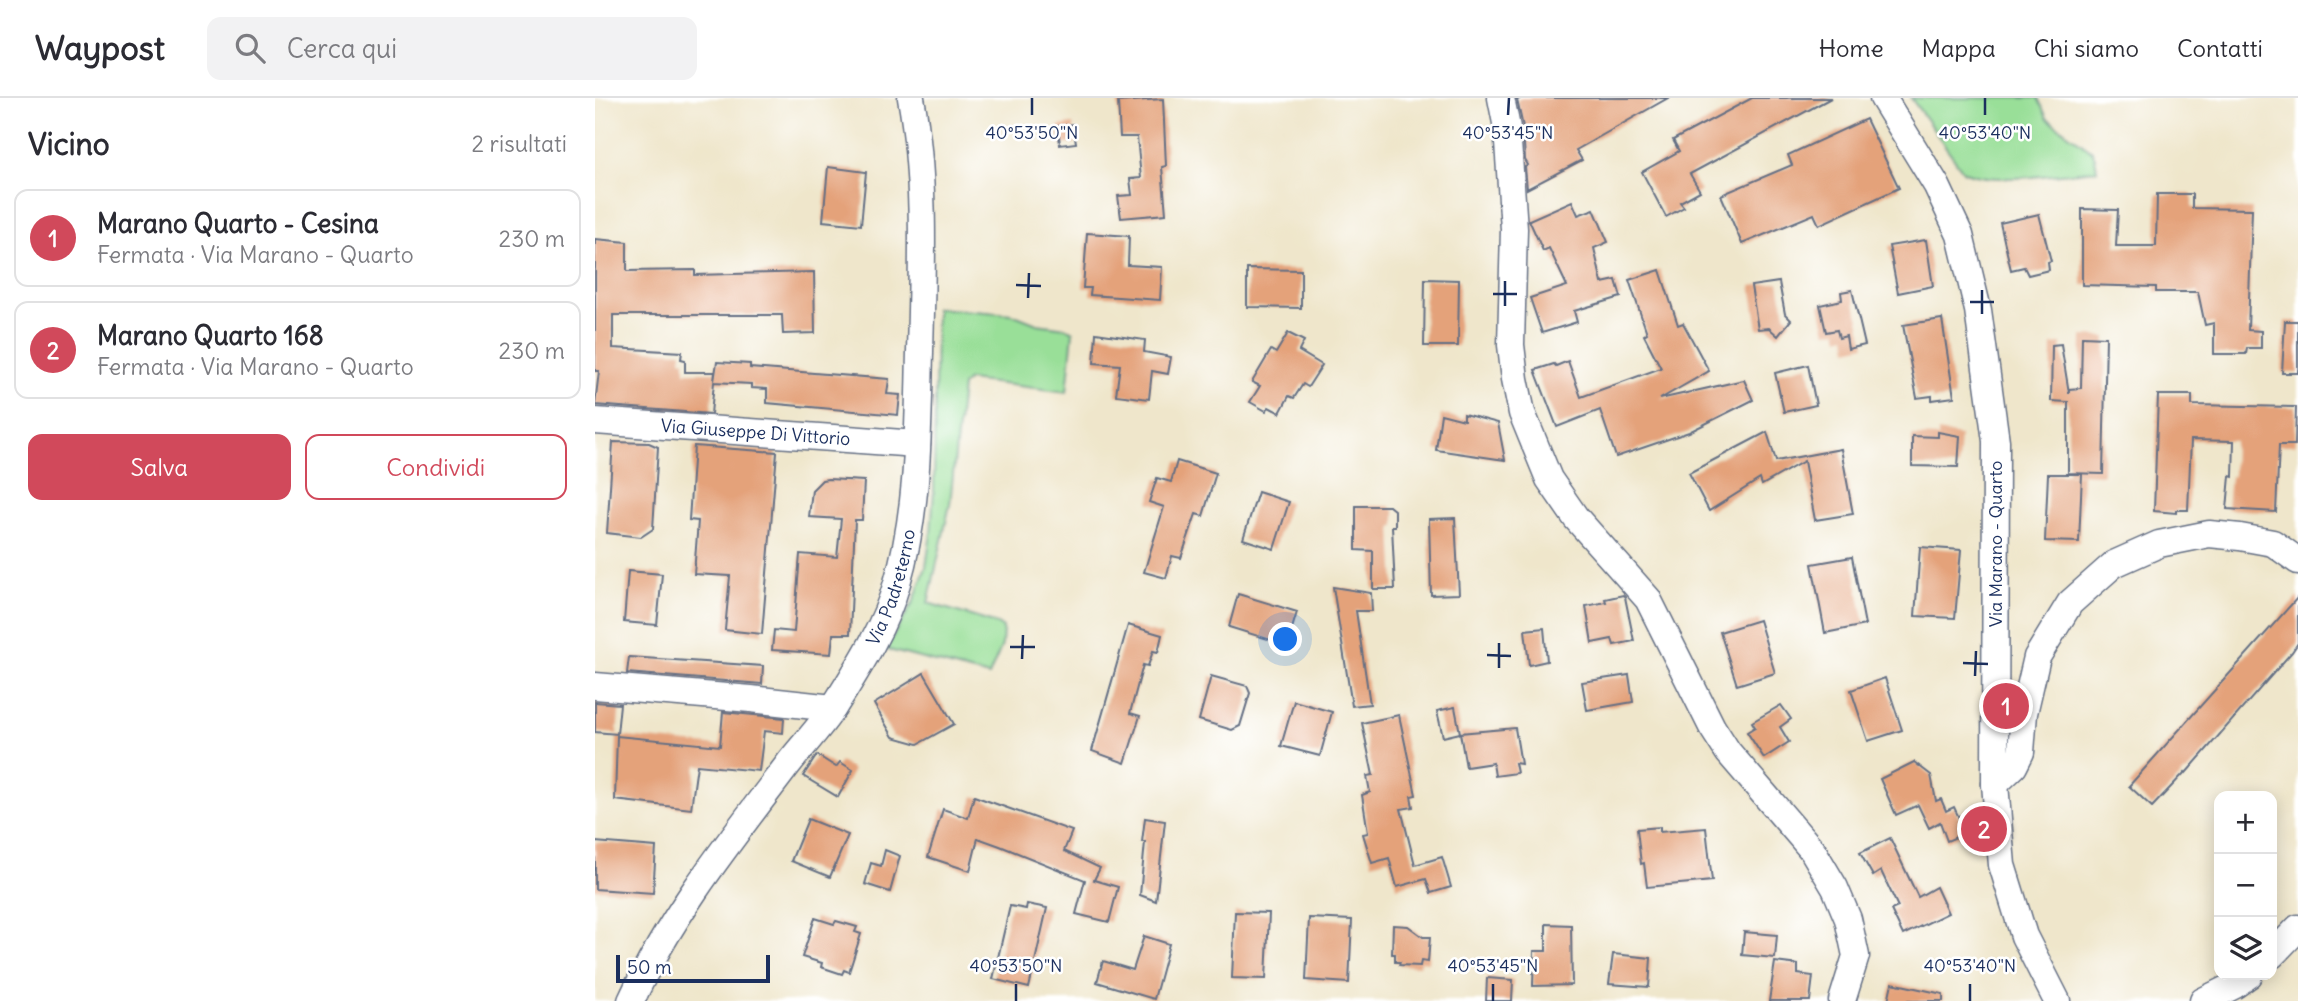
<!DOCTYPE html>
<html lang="it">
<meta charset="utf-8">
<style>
:root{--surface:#fff;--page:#f2f2f3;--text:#2b2b33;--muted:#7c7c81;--line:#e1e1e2;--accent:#d1495b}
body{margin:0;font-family:Delius,sans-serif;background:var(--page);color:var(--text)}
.controls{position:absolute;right:21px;bottom:21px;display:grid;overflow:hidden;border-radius:14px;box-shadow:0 4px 18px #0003}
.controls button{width:63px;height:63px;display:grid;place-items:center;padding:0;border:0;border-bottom:2px solid var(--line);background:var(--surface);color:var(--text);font:35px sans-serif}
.scale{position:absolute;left:21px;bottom:18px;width:154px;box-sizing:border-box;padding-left:7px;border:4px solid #1b2f5e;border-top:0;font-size:19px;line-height:24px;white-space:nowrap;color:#1b2f5e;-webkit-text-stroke:5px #fff;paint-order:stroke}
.you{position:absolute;left:691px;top:542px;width:24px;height:24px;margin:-18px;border:5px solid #fff;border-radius:50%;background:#1a73e8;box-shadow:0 0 0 10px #1a73e833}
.badge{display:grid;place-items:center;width:46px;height:46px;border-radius:50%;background:var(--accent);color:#fff;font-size:23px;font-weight:700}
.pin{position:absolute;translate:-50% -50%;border:4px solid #fff;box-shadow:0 2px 7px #0006}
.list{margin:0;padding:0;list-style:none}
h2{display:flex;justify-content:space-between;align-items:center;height:91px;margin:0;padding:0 28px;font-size:30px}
h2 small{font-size:23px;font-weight:400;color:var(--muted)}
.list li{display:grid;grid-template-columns:46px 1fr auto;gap:21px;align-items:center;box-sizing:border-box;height:98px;margin:0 14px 14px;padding:0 14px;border:2px solid var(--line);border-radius:14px}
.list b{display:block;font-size:26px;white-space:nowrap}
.list p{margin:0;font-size:23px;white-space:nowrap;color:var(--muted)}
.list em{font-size:23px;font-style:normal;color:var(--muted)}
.actions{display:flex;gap:14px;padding:21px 28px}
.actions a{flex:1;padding:16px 0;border:2px solid var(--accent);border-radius:14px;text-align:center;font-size:24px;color:var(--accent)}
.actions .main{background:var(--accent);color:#fff}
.icon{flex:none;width:38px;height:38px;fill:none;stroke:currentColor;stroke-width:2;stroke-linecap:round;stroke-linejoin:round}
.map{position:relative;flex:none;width:1703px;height:903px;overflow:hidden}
header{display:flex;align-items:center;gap:42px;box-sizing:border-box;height:98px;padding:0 35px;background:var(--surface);border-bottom:2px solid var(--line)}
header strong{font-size:33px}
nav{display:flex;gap:38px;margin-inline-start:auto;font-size:24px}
.search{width:490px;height:63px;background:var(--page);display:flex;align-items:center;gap:18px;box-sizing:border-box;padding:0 24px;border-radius:14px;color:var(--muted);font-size:26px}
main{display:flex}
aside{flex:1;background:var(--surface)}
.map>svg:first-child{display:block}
.green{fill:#99df98;stroke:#5a877b;stroke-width:2}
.building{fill:#e4a27a}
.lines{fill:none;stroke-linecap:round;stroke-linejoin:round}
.minor-casing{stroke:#656f84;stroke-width:29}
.minor{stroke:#fff;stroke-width:26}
.ticks{fill:none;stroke:#1b2f5e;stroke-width:2.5}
.labels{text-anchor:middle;stroke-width:5;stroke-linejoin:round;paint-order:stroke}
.street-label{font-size:18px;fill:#1b2f5e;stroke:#fff}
.ticks-label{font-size:18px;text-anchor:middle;fill:#1b2f5e;stroke:#fff;stroke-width:5;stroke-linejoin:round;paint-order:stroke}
</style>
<header>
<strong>Waypost</strong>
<div class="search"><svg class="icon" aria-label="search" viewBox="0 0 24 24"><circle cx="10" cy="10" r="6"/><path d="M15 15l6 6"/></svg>Cerca qui</div>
<nav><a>Home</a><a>Mappa</a><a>Chi siamo</a><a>Contatti</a></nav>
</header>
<main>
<aside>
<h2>Vicino<small>2 risultati</small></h2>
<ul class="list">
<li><span class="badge">1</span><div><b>Marano Quarto - Cesina</b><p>Fermata · Via Marano - Quarto</p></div><em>230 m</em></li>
<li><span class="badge">2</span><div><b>Marano Quarto 168</b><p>Fermata · Via Marano - Quarto</p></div><em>230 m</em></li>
</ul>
<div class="actions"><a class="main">Salva</a><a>Condividi</a></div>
</aside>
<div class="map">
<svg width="1703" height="903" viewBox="0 0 1703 903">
<rect width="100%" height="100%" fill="#fff"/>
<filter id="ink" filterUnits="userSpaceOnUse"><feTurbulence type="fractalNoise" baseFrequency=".0143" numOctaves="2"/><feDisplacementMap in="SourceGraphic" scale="14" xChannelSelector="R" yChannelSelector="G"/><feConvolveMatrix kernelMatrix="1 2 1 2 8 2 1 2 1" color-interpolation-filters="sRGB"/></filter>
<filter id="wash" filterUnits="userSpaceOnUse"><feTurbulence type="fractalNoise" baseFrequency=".00686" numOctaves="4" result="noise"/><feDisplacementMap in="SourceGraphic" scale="28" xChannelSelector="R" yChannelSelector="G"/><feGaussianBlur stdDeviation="1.57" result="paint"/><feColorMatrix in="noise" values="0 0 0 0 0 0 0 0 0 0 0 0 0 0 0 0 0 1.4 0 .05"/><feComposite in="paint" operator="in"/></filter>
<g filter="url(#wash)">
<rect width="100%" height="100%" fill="#efe6cb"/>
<g class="green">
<path d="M1316,0H1443L1452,20L1497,53L1500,59L1502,72C1465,75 1401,88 1368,73Z"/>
<polygon points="341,210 417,216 442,226 471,230 478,234 472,294 373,282 367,288 355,406 333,505 402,526 408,530 407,547 394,578 290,551 318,505 331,469 336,435 339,392"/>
</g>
<g id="blocks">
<g class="building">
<polygon points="926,0 1073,0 981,52 987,62 932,91 930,69 933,67 930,62 928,29 922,2"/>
<polygon points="1157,0 1236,0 1095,76 1105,93 1085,104 1089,109 1071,119 1047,74 1084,53 1078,42"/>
<polygon points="568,1 571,68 567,69 571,116 526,120 523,98 537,97 535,81 546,80 542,39 525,39 523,4"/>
<polygon points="1271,21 1304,90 1224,127 1219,116 1147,146 1126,97 1197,67 1193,57"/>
<polygon points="478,26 481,45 465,47 463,28"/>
<polygon points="233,69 271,74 266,127 228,123"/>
<polygon points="1562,96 1597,96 1597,110 1657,111 1653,232 1666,233 1666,250 1652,250 1651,256 1619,256 1619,225 1610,227 1603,194 1561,194 1561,189 1487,187 1487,111 1523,112 1521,148 1561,148"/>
<polygon points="977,103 983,117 999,111 1013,144 999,150 1007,185 1021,182 1026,199 979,213 982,224 947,235 935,200 972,188 954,150 948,153 934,122"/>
<polygon points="1444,116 1456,163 1453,164 1454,172 1433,177 1429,169 1416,172 1405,125"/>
<polygon points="492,135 534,138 533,167 567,169 565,202 495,197 496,190 488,190"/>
<polygon points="0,141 32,144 32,173 100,172 100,177 219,174 220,235 188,236 187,217 18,217 18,250 87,254 86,261 90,262 90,274 120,274 119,283 122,264 155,266 155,270 294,281 292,296 305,297 303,317 172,305 172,291 156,290 156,286 119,284 116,316 0,307 4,273 0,273"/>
<polygon points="1331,142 1338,188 1303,195 1294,148"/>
<polygon points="652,171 706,172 706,210 652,209"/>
<polygon points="1065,172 1083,227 1088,225 1114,273 1065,301 1149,282 1158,302 1094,334 1021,359 1005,312 962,329 940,272 959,266 961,268 973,263 986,299 1066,270 1049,237 1052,235 1034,182"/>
<polygon points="830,181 864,182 863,248 829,248"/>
<polygon points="1184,184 1190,216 1196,222 1183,238 1174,230 1163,231 1156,188"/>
<polygon points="1257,192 1270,247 1253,251 1251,238 1244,240 1242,232 1231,234 1225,207 1247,202 1246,194"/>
<polygon points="1347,221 1359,299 1337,302 1337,298 1322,300 1308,227"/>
<polygon points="1690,223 1703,223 1703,275 1687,275"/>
<polygon points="501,235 550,242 549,254 576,259 573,276 557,273 554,301 521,297 525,267 499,265"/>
<polygon points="693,235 709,243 704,253 727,267 713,289 708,286 699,300 694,298 685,315 674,309 671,313 655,304 665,288 657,284 676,252 681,255"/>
<polygon points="1487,238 1511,239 1508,376 1473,375 1473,304 1456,303 1457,247 1466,246 1474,295 1474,291 1486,290"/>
<polygon points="1213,267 1221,307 1189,314 1180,275"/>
<polygon points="1563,297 1597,297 1597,307 1701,309 1700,347 1684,347 1681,414 1632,411 1635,378 1638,379 1639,343 1596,342 1593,412 1581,412 1581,415 1559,413"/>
<polygon points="846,316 869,322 869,316 903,325 910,362 841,352"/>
<polygon points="1172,334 1181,363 1246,351 1258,416 1220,422 1209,363 1167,387 1165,381 1114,413 1094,375"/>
<polygon points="1343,334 1365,338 1363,369 1317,368 1317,338 1343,339"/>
<polygon points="18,344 54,345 63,349 58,431 46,439 12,435"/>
<polygon points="99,348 182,354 167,536 130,532 135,478 99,476 103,423 94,422"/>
<polygon points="582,363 621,375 608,418 601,416 586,460 577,458 571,480 549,474 569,409 554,404 562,380 576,384"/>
<polygon points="1453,376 1487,376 1484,444 1450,443"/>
<polygon points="233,381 269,383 267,422 260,422 255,536 238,536 236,556 177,552 179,532 199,534 205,456 242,459 246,421 214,419 217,392 227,382"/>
<polygon points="663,394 694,404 679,451 648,441"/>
<polygon points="761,408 794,408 800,413 800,428 797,428 800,491 778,491 778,453 761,452"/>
<polygon points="860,420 864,496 836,497 834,421"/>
<polygon points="1325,449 1366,452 1360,520 1320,518"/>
<polygon points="1257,459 1270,527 1230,535 1217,466"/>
<polygon points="33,473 67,476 62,527 29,524"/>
<polygon points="738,489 776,495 777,513 761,513 775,606 757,608"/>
<polygon points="643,496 702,514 692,547 634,529"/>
<polygon points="1028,497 1030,499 1039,543 1019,547 1017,541 997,545 991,508 1011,504 1010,501"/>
<polygon points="1703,499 1703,545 1697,554 1591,675 1590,674 1557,709 1534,688"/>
<polygon points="1164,522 1180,575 1142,587 1125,534"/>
<polygon points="533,527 567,537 563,554 558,553 553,568 548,567 535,615 545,618 530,665 497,653"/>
<polygon points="949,530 952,563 934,567 930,532"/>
<polygon points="34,559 168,568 167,586 32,575"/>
<polygon points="329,575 359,626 323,646 298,639 279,606"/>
<polygon points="1034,577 1038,604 992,612 987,584"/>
<polygon points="616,578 652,588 655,595 645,628 637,632 604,622"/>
<polygon points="1290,580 1307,632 1273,643 1256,592"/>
<polygon points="699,603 737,614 725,658 686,648"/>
<polygon points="0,604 25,606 22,636 0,634"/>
<polygon points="1186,607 1196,621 1185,629 1194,644 1169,660 1152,634 1160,629 1157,624"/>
<polygon points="860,609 865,635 848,639 842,613"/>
<polygon points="128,614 189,620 188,635 169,633 164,673 102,667 96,711 20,702 22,638 125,648"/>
<polygon points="804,617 821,697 816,698 818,709 806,711 820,767 847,759 856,789 836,795 831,781 802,789 794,760 777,765 768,736 773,735 767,697 775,694 772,678 778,677 767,625"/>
<polygon points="920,630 926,666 920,665 922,675 900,678 898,665 871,669 865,635"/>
<polygon points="222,657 241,669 245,664 258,672 243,699 208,678"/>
<polygon points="1319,664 1336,677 1341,703 1346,701 1351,713 1359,709 1371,735 1352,743 1345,724 1334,730 1323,707 1301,717 1285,681"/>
<polygon points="379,698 477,733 469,753 505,770 499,782 523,789 514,824 481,816 490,782 405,748 383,740 375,773 333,759 348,711 373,720"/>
<polygon points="550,720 570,723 561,803 545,797 550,744 547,744"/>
<polygon points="213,721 253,737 235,779 196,763"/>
<polygon points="1065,729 1065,734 1111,730 1117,783 1052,789 1049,765 1046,766 1042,731"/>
<polygon points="1295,740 1323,799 1341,789 1353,815 1308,837 1296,812 1303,809 1286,773 1278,778 1265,755"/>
<polygon points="0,744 61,749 58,795 0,791"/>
<polygon points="290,752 305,758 295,794 270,786 276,765 286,768"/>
<polygon points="432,806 452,810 434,890 398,881 415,808 431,811"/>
<polygon points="640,814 674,815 671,881 637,880"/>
<polygon points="220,820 239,826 241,823 262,829 260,834 266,836 254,874 249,872 247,876 226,869 227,865 207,859"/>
<polygon points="714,820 757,822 754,885 711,882"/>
<polygon points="951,826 976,827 977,887 938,888 939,853 951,853"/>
<polygon points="798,827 813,828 828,839 835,839 833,864 826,863 825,868 804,867 805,864 800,864 800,856 797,856"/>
<polygon points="1149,834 1182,837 1180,860 1147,857"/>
<polygon points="549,838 574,846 559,901 502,884 508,863 538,872"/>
<polygon points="1018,856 1056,860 1054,889 1014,886"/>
<polygon points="1180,864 1203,867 1203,876 1218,878 1215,903 1174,903"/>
<polygon points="892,880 918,882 917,903 891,903"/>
<polygon points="1297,885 1348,896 1348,903 1293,903"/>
</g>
</g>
</g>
<g filter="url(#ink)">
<use href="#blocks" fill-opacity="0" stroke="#656f84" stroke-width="2"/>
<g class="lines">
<defs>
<g id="minor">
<polyline points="906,0 912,30 919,131 916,247 920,281 927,315 954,381 981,420 1053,501 1117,629 1133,654 1218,753 1240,790 1253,821 1261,858 1247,903"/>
<polyline points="1288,0 1342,88 1365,137 1383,212 1401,343 1400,686 1407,767 1429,838 1462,903"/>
<path id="s1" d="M0,323L322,346"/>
<polyline points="0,588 156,601 238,610"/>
<polyline points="1400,686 1419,668 1426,654 1429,615 1442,559 1475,505 1519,466 1564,446 1614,436 1645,439 1678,445 1703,463"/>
<polyline points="1677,857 1703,830"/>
<path id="s2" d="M36,903C75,818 134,744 191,669C206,649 226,629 240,607C264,569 290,529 302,485C324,411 323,330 325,254C327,169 331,83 316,0"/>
<polyline points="1608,903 1640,887 1654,877"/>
</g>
</defs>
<use href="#minor" class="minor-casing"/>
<use href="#minor" class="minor"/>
</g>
</g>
<path class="ticks" d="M437,17V0M913,17L914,0M1390,17V0M421,187L446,188M898,196H922M433,200L434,175M1375,204H1399M910,208V183M1387,216V192M415,549H440M892,557L916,558M427,561L428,537M1368,565L1393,566M904,570V545M1380,578L1381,553M421,903V886M898,903V886M1375,903V886"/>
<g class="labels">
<g class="street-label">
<text dy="6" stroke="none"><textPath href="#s1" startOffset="161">Via Giuseppe Di Vittorio</textPath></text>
<text transform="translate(1401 446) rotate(-90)" y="6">Via Marano - Quarto</text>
<text dy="6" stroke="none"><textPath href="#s2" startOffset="492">Via Padreterno</textPath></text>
</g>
</g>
<g class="ticks-label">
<text x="437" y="41">40°53'50"N</text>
<text x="913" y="41">40°53'45"N</text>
<text x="1390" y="41">40°53'40"N</text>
<text x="421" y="874">40°53'50"N</text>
<text x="898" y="874">40°53'45"N</text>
<text x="1375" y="874">40°53'40"N</text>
</g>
</svg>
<div class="controls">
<button>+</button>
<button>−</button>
<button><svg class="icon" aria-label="layers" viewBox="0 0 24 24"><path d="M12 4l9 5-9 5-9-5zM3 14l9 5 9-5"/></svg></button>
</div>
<div class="scale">50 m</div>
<div class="you"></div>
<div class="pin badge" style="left:1411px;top:608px">1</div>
<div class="pin badge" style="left:1389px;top:731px">2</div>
</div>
</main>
